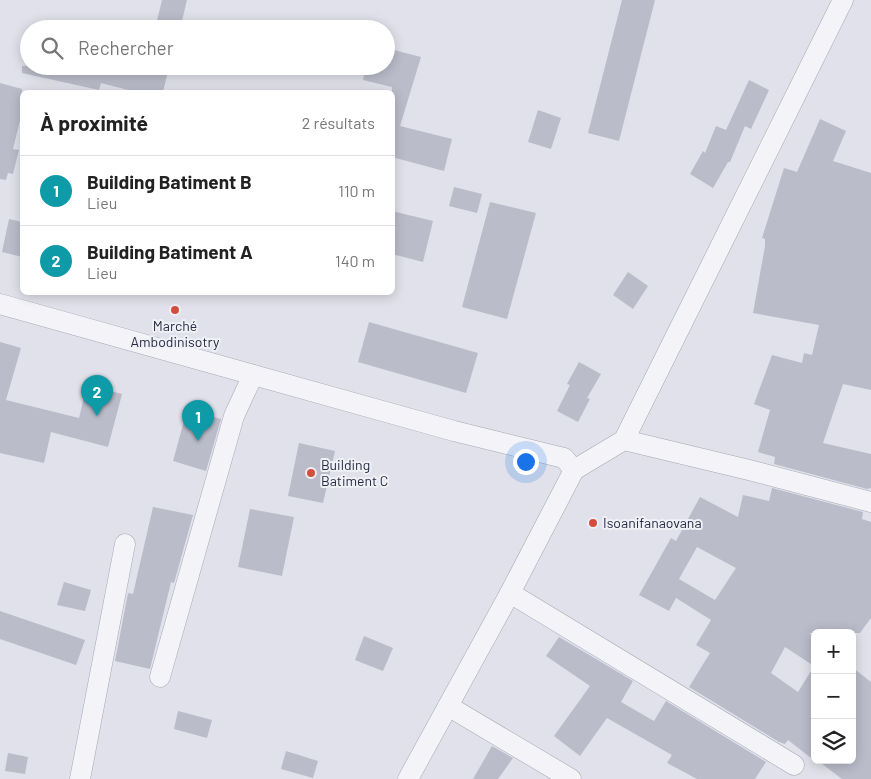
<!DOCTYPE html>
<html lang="fr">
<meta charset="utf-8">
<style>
:root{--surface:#fff;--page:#f6f6f6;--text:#222;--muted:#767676;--line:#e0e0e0;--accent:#0f766e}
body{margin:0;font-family:Barlow,sans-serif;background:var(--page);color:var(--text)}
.controls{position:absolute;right:15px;bottom:15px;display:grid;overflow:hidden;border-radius:8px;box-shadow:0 2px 12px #0003}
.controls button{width:45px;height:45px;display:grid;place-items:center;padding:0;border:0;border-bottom:1px solid var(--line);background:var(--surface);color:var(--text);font:25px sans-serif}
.you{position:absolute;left:525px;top:461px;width:18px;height:18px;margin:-12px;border:4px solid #fff;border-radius:50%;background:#1a73e8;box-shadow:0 0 0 8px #1a73e833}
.badge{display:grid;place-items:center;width:32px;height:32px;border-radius:50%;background:var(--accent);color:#fff;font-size:16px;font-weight:700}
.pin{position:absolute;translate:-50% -41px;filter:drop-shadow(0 1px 2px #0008)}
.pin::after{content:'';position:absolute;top:26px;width:18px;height:15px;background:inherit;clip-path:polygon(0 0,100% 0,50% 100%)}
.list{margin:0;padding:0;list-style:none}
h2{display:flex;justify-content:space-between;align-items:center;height:65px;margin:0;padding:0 20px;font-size:21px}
h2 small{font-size:16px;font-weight:400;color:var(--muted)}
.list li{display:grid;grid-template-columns:32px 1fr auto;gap:15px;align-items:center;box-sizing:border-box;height:70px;padding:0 20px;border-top:1px solid var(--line)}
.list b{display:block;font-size:19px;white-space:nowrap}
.list p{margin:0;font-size:16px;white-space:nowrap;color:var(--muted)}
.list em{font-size:16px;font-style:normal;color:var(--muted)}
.icon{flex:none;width:28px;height:28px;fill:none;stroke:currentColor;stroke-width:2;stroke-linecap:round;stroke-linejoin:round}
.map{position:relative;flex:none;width:871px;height:779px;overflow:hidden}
.search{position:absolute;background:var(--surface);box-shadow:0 2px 12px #0003;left:20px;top:20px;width:375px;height:55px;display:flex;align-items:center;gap:12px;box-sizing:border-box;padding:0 18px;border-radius:28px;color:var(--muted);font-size:19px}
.panel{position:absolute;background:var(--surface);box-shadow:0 2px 12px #0003;left:20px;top:90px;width:375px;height:205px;border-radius:8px}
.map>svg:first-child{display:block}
.building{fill:#babcca;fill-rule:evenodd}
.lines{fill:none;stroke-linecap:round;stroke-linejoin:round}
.minor-casing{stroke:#a5a7b4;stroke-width:21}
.minor{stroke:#f3f3f8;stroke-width:20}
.poi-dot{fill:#d44e40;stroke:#f0f1f7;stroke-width:2}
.labels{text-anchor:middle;stroke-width:4;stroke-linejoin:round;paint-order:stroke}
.poi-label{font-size:14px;fill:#282b42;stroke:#f0f1f7;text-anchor:start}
</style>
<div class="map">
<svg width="871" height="779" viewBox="0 0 871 779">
<rect width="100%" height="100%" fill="#e0e1ea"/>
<g class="building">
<polygon points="162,0 187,0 180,29 155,29"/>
<polygon points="622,0 655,0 619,141 588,133"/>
<polygon points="386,48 421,57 400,126 452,139 444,171 392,157 392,87 363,80 366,66 386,66"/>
<polygon points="22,66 134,66 167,75 163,92 136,92 101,83 99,90 22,73"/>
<polygon points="749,80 769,90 751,129 745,126 730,162 728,162 713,188 690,174 703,151 705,153 716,126 726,130"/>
<polygon points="0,83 22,89 22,112 13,149 19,150 13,174 8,173 6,180 0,179"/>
<polygon points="538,110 561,118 551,149 528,142"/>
<polygon points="820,119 846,131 833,161 871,173 871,390 843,384 823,443 871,454 871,488 867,489 774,464 775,457 758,452 770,410 754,404 772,355 802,363 804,353 812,355 819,325 753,313 765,246 765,239 762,238 784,168 797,172"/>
<polygon points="454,187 482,194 477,213 449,206"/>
<polygon points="490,202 536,213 507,319 462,307"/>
<polygon points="392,211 433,221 423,262 392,254"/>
<polygon points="9,219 22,222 22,257 2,252"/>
<polygon points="628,272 648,286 633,309 613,295"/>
<polygon points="369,322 478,353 466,393 358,362"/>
<polygon points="0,342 21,348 6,400 79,418 87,385 122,394 108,447 51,432 44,463 0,453"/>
<polygon points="579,362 601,374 587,398 590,399 578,422 557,411 570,385 567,384"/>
<polygon points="187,410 221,419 206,471 173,461"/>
<polygon points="299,443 335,451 323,503 288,496"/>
<path d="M772,488L863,512L862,519L871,522V618L860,633H809L815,637V761L788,740L785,744L779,742L689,687L710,653L696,645L711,620L676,598L669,611L639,595L671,538L676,541L700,497L738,517L743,495L769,501ZM697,547L736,568L715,600L679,579ZM785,647L814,666L798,692L771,673Z"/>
<polygon points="153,507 193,515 174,583 171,582 150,669 115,661 128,593 133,594"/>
<polygon points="250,509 294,517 282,576 238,567"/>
<polygon points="64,582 91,590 85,611 57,605"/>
<polygon points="0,611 85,640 76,665 0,639"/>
<polygon points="364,636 393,648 383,671 355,660"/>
<polygon points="559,637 633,681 621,702 654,721 666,701 766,762 755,779 697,779 667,763 672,755 607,718 580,756 554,736 590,686 546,656"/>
<polygon points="852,667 871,682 871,779 842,779 817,760 852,760"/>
<polygon points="178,711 212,720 207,738 174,729"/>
<polygon points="492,746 513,758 498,779 473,779"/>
<polygon points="286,751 318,761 313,778 281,769"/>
<polygon points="8,753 28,757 25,774 5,771"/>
</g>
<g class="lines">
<defs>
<g id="minor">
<polyline points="0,304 454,431 564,458 574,470"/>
<polyline points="624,440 749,470 871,502"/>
<polyline points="510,593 794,765"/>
<polyline points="160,677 234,416 253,375"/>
<polyline points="448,706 571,779"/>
<polyline points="80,779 125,544"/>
<polyline points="408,779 510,593 574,470 624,440 843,0"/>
</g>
</defs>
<use href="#minor" class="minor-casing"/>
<use href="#minor" class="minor"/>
</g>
<g class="poi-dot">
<circle cx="175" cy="310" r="5"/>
<circle cx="311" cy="473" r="5"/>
<circle cx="593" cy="523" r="5"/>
</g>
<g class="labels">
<g class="poi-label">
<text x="175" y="331" text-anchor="middle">Marché<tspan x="175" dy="16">Ambodinisotry</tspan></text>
<text x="321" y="470">Building<tspan x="321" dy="16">Batiment C</tspan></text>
<text x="603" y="528">Isoanifanaovana</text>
</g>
</g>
</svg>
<div class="controls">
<button>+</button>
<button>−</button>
<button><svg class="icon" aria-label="layers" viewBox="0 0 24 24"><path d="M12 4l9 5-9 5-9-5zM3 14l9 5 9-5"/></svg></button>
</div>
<div class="you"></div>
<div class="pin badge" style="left:198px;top:441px;background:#0f9aa8">1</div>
<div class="pin badge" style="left:97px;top:416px;background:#0f9aa8">2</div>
<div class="search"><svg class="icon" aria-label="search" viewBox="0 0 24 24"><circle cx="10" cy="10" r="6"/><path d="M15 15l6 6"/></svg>Rechercher</div>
<section class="panel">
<h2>À proximité<small>2 résultats</small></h2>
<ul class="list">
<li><span class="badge" style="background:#0f9aa8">1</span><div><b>Building Batiment B</b><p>Lieu</p></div><em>110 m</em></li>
<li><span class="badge" style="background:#0f9aa8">2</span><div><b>Building Batiment A</b><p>Lieu</p></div><em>140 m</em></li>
</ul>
</section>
</div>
